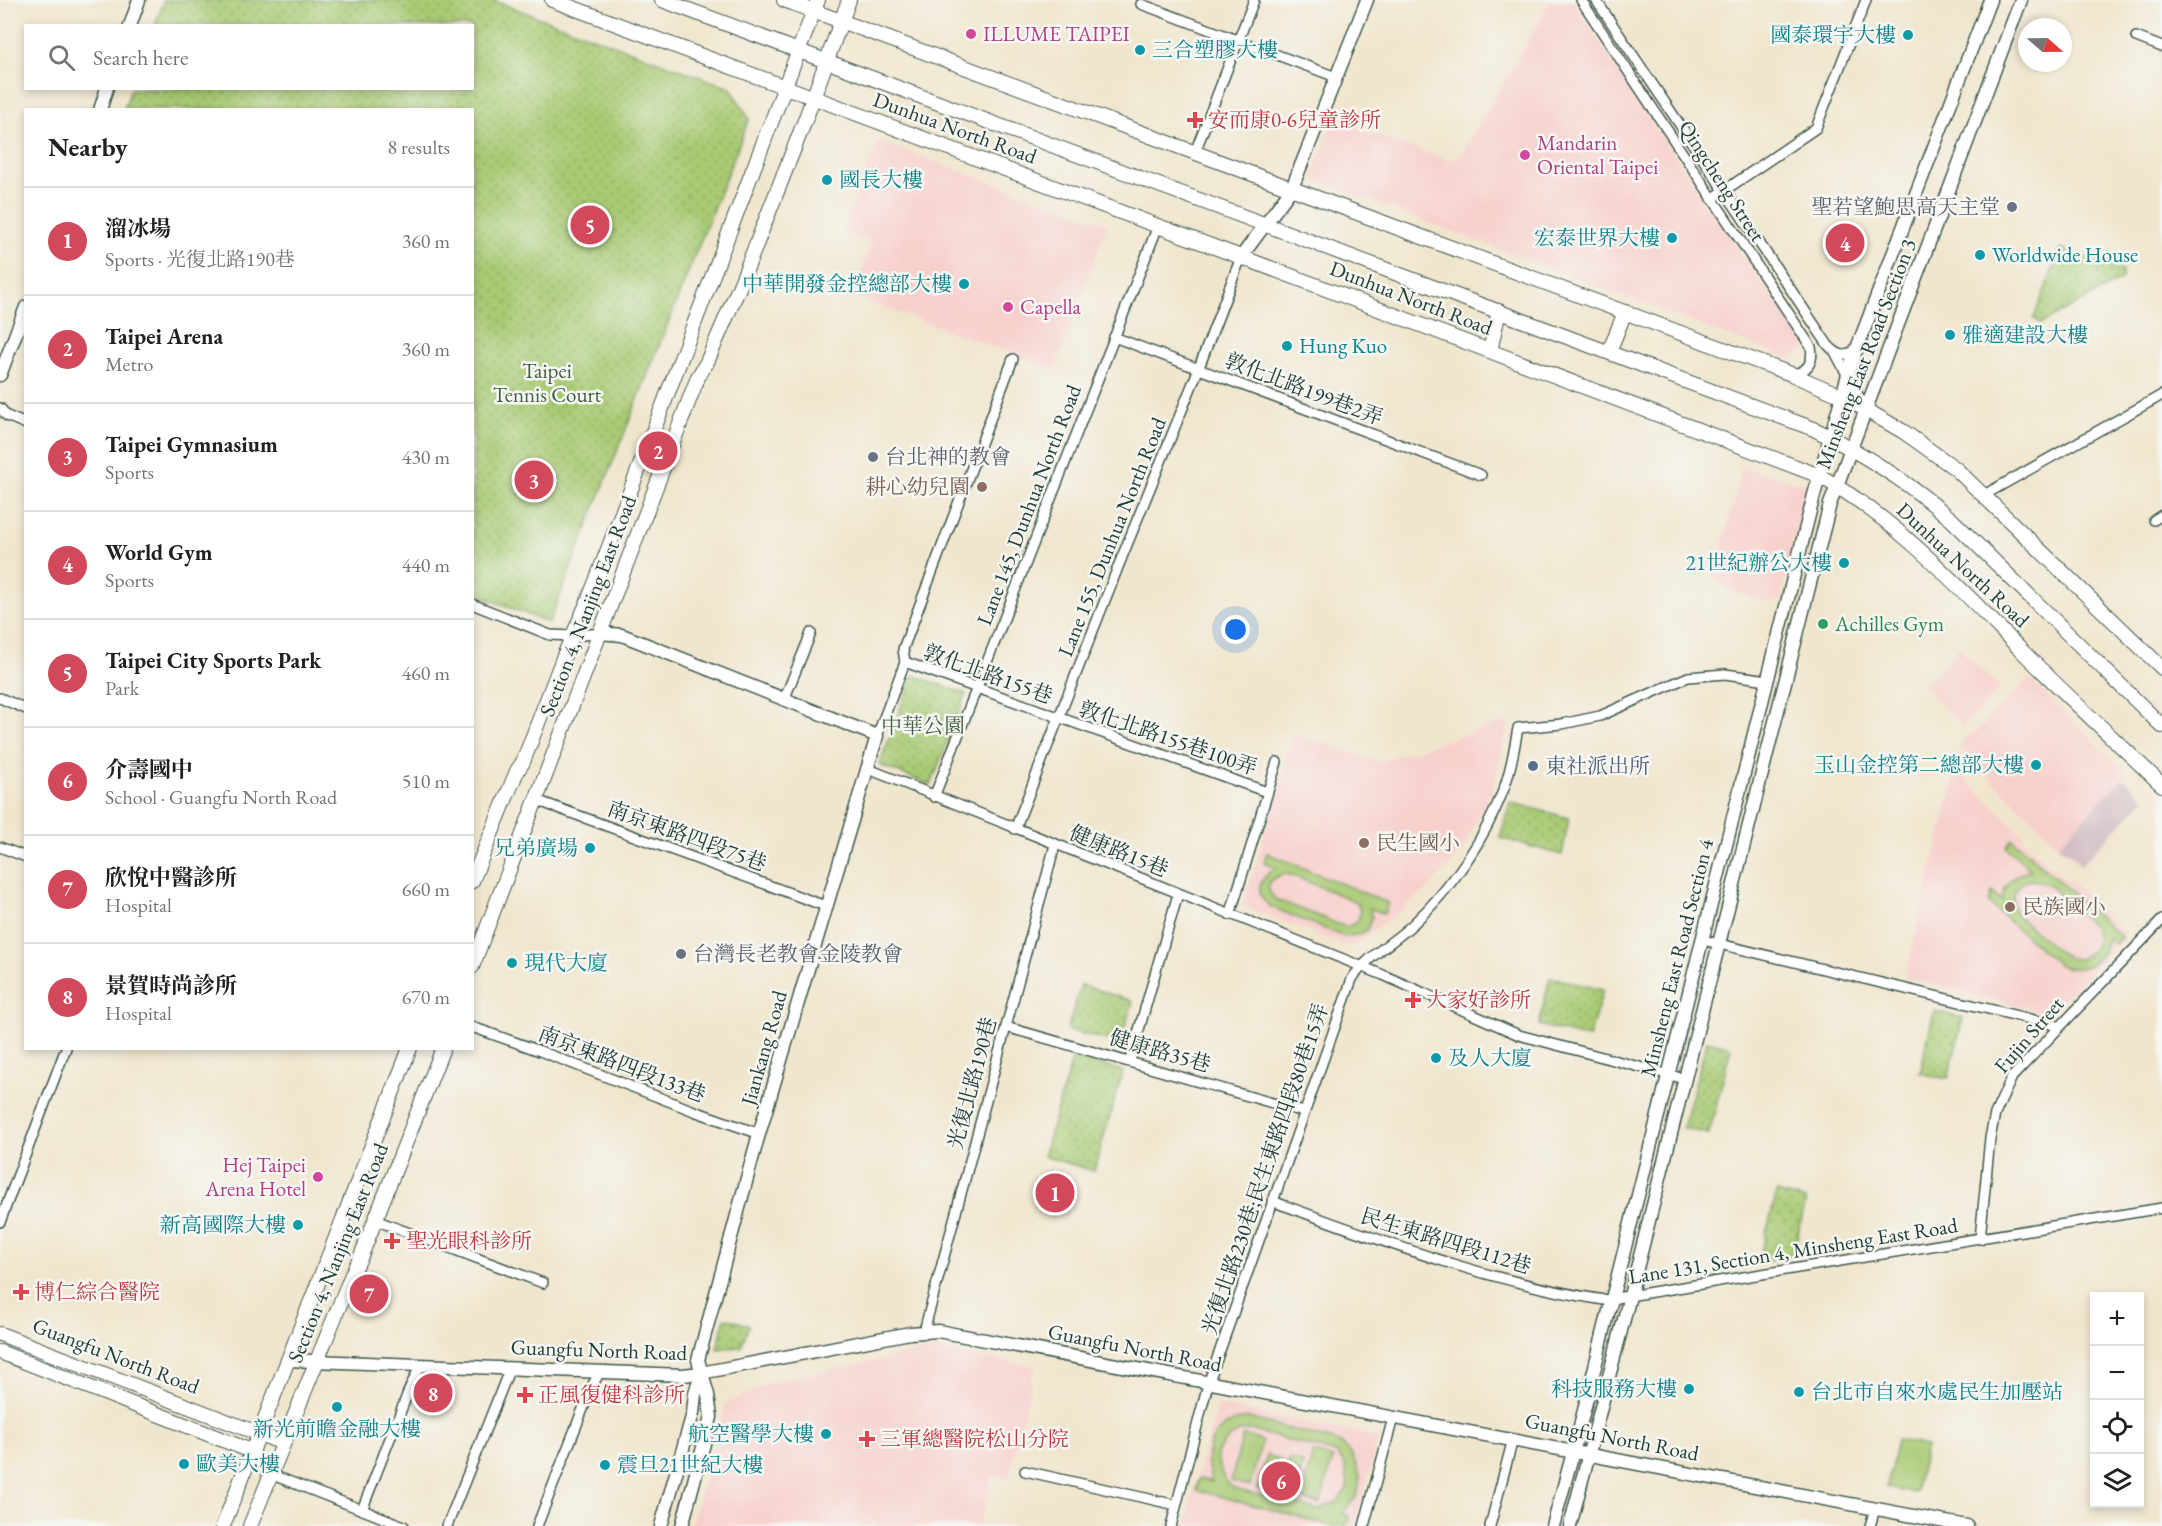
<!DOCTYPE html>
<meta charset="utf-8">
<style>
:root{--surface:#fff;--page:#f2f2f2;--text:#202124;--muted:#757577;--line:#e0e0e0;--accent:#d1495b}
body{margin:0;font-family:"EB Garamond","Noto Serif TC",serif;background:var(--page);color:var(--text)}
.controls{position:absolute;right:18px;bottom:18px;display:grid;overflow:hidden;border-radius:0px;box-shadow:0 3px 9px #0003}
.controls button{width:54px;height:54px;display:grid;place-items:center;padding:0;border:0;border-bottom:2px solid var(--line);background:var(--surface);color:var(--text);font:30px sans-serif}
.compass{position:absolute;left:2018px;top:18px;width:54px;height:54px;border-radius:50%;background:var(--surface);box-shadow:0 3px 9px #0003;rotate:110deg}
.you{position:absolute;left:1236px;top:630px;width:21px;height:21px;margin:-15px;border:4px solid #fff;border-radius:50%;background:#1a73e8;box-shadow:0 0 0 9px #1a73e833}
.badge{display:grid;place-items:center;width:39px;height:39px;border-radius:50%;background:var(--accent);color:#fff;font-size:20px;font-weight:700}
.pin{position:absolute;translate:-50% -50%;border:3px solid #fff;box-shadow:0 2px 6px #0006}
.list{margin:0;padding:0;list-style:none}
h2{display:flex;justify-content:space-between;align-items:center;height:78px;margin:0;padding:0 24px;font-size:26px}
h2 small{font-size:20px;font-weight:400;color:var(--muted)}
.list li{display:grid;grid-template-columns:39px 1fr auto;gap:18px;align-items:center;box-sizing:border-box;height:108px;padding:0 24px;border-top:2px solid var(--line)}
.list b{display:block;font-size:22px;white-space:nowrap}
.list p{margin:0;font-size:20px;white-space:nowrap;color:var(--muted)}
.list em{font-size:20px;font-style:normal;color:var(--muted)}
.icon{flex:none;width:33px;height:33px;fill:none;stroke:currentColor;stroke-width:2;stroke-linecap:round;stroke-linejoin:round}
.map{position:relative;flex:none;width:2162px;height:1526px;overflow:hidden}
.search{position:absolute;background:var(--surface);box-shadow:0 3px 9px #0003;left:24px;top:24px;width:450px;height:66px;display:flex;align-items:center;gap:15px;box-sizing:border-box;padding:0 21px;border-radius:0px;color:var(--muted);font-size:22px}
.panel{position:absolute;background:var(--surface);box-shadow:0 3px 9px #0003;left:24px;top:108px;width:450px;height:942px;border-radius:0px}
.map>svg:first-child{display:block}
.built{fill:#f7d0cc}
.industrial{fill:#d2bec3}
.grass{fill:#a8ca73;stroke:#648454;stroke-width:1.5;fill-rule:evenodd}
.park{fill:url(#park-dots);stroke:#648454;stroke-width:1.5}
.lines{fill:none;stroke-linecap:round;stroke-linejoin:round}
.minor-casing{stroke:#3e564b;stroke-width:12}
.tertiary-casing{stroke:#3e564b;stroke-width:15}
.secondary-casing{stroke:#3e564b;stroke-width:16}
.minor{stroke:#fff;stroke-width:9}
.tertiary{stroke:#fff;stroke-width:12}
.secondary{stroke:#fff;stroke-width:14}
.hotel-dot{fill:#d1479c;stroke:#f6f6f2;stroke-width:2}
.culture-dot{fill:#0f9aa8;stroke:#f6f6f2;stroke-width:2}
.health-dot{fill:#e0444e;stroke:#f6f6f2;stroke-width:2}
.worship-dot{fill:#6b7280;stroke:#f6f6f2;stroke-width:2}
.education-dot{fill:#8d6e63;stroke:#f6f6f2;stroke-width:2}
.leisure-dot{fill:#2e9e5b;stroke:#f6f6f2;stroke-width:2}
.service-dot{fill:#5c6f8a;stroke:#f6f6f2;stroke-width:2}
.labels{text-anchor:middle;stroke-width:5;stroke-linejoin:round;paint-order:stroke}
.hotel-label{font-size:21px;fill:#b23c85;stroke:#f6f6f2;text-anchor:start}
.culture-label{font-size:21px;fill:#0d838f;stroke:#f6f6f2;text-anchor:start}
.health-label{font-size:21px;fill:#be3a42;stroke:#f6f6f2;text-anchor:start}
.street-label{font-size:21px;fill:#1f3d34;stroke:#f6f6f2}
.worship-label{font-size:21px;fill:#5b616d;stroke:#f6f6f2;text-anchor:start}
.park-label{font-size:21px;fill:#416044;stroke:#f6f6f2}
.education-label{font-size:21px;fill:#785e54;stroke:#f6f6f2;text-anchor:start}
.leisure-label{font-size:21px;fill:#27864d;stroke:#f6f6f2;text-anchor:start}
.service-label{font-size:21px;fill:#4e5e75;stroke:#f6f6f2;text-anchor:start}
</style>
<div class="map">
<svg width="2162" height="1526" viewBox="0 0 2162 1526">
<defs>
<pattern id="park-dots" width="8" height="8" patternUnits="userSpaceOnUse" patternTransform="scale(1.5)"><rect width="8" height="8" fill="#a8ca73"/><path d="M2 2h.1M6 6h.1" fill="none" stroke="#88a55f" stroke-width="1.8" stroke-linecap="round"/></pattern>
</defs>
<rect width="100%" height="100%" fill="#f6f6f2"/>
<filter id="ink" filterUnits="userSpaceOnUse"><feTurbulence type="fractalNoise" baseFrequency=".0167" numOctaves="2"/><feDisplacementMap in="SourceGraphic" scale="12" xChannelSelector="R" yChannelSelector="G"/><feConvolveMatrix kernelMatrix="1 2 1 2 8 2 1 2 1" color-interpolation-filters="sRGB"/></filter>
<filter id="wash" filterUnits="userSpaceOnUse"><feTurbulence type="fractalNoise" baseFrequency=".008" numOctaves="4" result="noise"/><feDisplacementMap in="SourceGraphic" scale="24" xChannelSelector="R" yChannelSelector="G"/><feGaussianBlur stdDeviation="1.35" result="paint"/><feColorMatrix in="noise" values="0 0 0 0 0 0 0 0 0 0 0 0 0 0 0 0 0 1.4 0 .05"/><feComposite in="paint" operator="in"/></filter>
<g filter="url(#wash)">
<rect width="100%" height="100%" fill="#f0e6cd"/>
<g class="built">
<polygon points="1549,0 1573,0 1637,101 1807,348 1790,359 1311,178 1333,120 1451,161 1461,155 1541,19"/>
<polygon points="878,141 1107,224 1055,369 852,296 872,243 842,232"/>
<polygon points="1742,467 1808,485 1779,602 1764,601 1741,595 1714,580"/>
<polygon points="1959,648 2000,688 1963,727 1923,686"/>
<polygon points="2029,678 2127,774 2058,845 1960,749 1962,741 1966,737 1974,734"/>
<polygon points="1507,721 1507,731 1493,788 1461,853 1426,891 1351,947 1243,906 1295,734 1379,762"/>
<polygon points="1955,776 1964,778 2024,835 2022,838 2042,858 2066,881 2069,879 2123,932 2124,939 2052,1011 2046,1013 1905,977"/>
<polygon points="933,1349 1035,1366 1009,1478 992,1475 979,1526 691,1526 726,1403 773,1382"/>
<polygon points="1217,1405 1378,1437 1355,1526 1184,1526"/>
</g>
<polygon class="industrial" points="2123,778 2145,799 2080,866 2077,860 2068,851 2064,851 2058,845"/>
<g class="grass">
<path d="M2012,839L2121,937L2115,944L2107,937C2104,962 2083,975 2059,965L1989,904L1992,892L2002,901C2004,884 2014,873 2031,870L2006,847ZM2031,880L2047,883L2093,926L2097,936L2096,945L2090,952L2079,959C2062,959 2052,945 2040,935C2028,925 2008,913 2014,895C2017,886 2022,882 2031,880Z"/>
<path d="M1267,853L1388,903L1384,914L1370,908L1372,917L1367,930L1361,934L1345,937L1271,907C1252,893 1259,878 1276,868L1264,862ZM1282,874L1291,875L1357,902C1363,915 1360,923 1346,927L1275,899L1269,891V882Z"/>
<circle cx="1055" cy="1192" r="12"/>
<path d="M1249,1418L1341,1443L1352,1455L1360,1476L1358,1491L1355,1498L1342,1514L1349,1516L1346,1526H1331L1196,1490L1199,1478L1212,1482C1200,1449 1213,1422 1249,1418ZM1250,1430L1336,1453L1345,1465L1348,1486L1339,1501L1319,1510L1234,1489C1222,1479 1218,1468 1217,1453C1226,1439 1234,1431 1250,1430Z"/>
<polygon points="1243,1435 1262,1441 1250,1486 1231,1481"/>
<polygon points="1897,1440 1926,1446 1915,1493 1887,1488"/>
<polygon points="1313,1453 1333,1458 1320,1504 1301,1499"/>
<polygon points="1267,1455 1279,1459 1269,1493 1257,1489"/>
<polygon points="1289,1459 1303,1463 1292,1499 1279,1495"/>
</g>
<g class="park">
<polygon points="164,0 492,0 731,88 749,119 549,623 473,593 472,110 124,109 131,89 472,88 472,26 155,25"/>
<polygon points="2061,248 2122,271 2122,279 2041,324 2034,318"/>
<polygon points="913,675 966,694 931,785 879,765"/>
<polygon points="1510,802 1569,818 1562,855 1500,838"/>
<polygon points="1550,977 1603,990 1589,1038 1539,1025"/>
<polygon points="1081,985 1133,1001 1120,1043 1067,1030"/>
<polygon points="1934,1011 1963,1018 1948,1079 1920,1073"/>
<polygon points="1707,1041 1731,1047 1709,1134 1683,1128"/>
<polygon points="1073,1057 1123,1071 1094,1171 1043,1156"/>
<polygon points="1777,1192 1806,1200 1793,1255 1758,1263"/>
<polygon points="725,1318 749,1325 741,1347 717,1349"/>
</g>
</g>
<g filter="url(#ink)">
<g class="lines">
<defs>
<g id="minor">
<path d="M1581,0L1811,347C1814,362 1807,373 1791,374"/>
<path d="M1596,0L1828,345C1837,355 1847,360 1856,348"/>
<polyline points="1141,4 1336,77"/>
<polyline points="2136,37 2162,47"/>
<polyline points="1195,152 1254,0"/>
<polyline points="1712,199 1816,128 1866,0"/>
<polyline points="1114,337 1481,475"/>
<polyline points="1835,352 1865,408"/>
<polyline points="0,408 7,416 26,424"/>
<polyline points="1984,495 2162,395"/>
<polyline points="2154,520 2162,515"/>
<polyline points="472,604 550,635 573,636 600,633"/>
<polyline points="905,662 1267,792"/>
<polyline points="0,698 26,709"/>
<polyline points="784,700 811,633"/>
<polyline points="877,736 905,662 903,649 1013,359"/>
<polyline points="866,768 1383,975 1519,1035 1685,1079"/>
<polyline points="934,797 1158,226"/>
<polyline points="536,800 825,906"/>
<polyline points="1015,829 1122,557 1195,378 1241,257"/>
<polyline points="0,847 26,857"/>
<polyline points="1230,915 1277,762"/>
<polyline points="1703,940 2059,1026"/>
<polyline points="472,1027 540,1051 694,1111 760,1134"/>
<polyline points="1006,1027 1304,1112"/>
<polyline points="1130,1061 1178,894"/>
<path d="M1272,1201C1381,1241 1489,1282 1604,1300L2162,1208"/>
<polyline points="375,1220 543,1283"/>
<polyline points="0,1222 66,1048"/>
<polyline points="1980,1239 1990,1138 1995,1114 2012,1077 2162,920"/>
<polyline points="924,1331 1055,845"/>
<polyline points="1025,1471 1176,1505"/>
<polyline points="270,1474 404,1526"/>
<polyline points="362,1510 411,1385 421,1365"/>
<polyline points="447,1526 510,1368"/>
<polyline points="537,1526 592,1386 600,1372"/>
<path d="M1171,1526L1208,1384L1352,979C1367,956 1393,943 1413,924C1452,888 1484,840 1503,791C1511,772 1514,749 1518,728L1562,724L1600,716L1688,677L1725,674L1768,680"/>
<polyline points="1364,1526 1393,1418"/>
<polyline points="1490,1526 1513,1439"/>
<polyline points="1870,1526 1875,1509"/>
</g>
<g id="tertiary">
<polyline points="130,26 139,0"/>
<polyline points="100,110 107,88"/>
<polyline points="1241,257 1292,188 1367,0"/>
<polyline points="0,375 26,307"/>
<polyline points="600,633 622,635 877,736 757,1141 698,1360 708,1395 711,1417 682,1526"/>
<path d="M288,1360L683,1375L701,1373L910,1333L938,1331C1281,1398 1624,1461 1967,1526"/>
<polyline points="251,1451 270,1474"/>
<polyline points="661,1526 693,1413 695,1394 701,1373"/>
<polyline points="1553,1526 1578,1434 1814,495 1851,364 1990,0"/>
<polyline points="1570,1526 1630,1296 1830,504 2021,0"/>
</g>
<g id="secondary">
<path d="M552,0L1241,257L1820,476C1898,521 1957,585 2020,649C2066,695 2115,740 2162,785"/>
<path d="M662,0L1814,429C1864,454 1911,484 1952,520L2162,726"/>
<polyline points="784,0 1791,374 1842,396 1904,432 1956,469 2162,668"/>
<polyline points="1490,351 1499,311"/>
<polyline points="1609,352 1625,312"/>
<polyline points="472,881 517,771 523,762 563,658 589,599 818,0"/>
<polyline points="472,967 698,377 707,362 741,283 804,123 849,0"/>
<polyline points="0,1334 283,1443"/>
<polyline points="0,1352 251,1451"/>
<polyline points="223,1526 410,1048"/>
<polyline points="250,1526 353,1272 361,1256 443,1048"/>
</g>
</defs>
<use href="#minor" class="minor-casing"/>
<use href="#tertiary" class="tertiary-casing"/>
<use href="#secondary" class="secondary-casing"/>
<use href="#minor" class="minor"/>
<use href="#tertiary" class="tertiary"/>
<use href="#secondary" class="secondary"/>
</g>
</g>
<g class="hotel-dot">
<circle cx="971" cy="34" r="6"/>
<circle cx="1525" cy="155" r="6"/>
<circle cx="1008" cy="307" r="6"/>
<circle cx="318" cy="1177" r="6"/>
</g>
<g class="culture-dot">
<circle cx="1908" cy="35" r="6"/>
<circle cx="1140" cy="50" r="6"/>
<circle cx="827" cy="180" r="6"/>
<circle cx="1672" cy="238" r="6"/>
<circle cx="1980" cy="255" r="6"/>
<circle cx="964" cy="284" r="6"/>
<circle cx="1950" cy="335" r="6"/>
<circle cx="1287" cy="346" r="6"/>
<circle cx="1844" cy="563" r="6"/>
<circle cx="2036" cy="765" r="6"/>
<circle cx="590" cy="848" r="6"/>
<circle cx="512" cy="963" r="6"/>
<circle cx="1436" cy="1058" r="6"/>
<circle cx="298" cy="1225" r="6"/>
<circle cx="1689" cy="1389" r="6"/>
<circle cx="1799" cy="1392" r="6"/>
<circle cx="337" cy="1407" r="6"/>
<circle cx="826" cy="1434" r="6"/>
<circle cx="184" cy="1464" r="6"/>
<circle cx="605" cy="1465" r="6"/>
</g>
<g class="health-dot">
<path d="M1192 111h6v6h6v6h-6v6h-6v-6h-6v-6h6z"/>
<path d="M1410 991h6v6h6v6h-6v6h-6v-6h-6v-6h6z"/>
<path d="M389 1232h6v6h6v6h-6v6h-6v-6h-6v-6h6z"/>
<path d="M18 1283h6v6h6v6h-6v6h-6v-6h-6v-6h6z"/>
<path d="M522 1386h6v6h6v6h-6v6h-6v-6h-6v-6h6z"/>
<path d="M864 1430h6v6h6v6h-6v6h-6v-6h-6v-6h6z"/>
</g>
<g class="worship-dot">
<circle cx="2012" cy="207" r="6"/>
<circle cx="873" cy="457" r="6"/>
<circle cx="681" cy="954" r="6"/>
</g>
<g class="education-dot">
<circle cx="982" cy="487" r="6"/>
<circle cx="1364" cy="843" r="6"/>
<circle cx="2010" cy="907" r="6"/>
</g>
<circle class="leisure-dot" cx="1823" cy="624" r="6"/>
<circle class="service-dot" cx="1533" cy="766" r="6"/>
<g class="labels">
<g class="hotel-label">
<text x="983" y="41">ILLUME TAIPEI</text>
<text x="1537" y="150">Mandarin<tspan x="1537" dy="24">Oriental Taipei</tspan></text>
<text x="1020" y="314">Capella</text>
<text x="306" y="1172" text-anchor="end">Hej Taipei<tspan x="306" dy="24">Arena Hotel</tspan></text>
</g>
<g class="culture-label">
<text x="1896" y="42" text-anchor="end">國泰環宇大樓</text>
<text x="1152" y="57">三合塑膠大樓</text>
<text x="839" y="187">國長大樓</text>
<text x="1660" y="245" text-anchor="end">宏泰世界大樓</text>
<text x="1992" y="262">Worldwide House</text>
<text x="952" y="291" text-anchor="end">中華開發金控總部大樓</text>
<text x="1962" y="342">雅適建設大樓</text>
<text x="1299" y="353">Hung Kuo</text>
<text x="1832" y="570" text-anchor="end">21世紀辦公大樓</text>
<text x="2024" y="772" text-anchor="end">玉山金控第二總部大樓</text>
<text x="578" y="855" text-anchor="end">兄弟廣場</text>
<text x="524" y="970">現代大廈</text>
<text x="1448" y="1065">及人大廈</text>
<text x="286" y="1232" text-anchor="end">新高國際大樓</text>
<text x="1677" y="1396" text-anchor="end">科技服務大樓</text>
<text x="1811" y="1399">台北市自來水處民生加壓站</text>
<text x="337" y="1436" text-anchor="middle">新光前瞻金融大樓</text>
<text x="814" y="1441" text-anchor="end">航空醫學大樓</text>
<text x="196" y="1471">歐美大樓</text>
<text x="617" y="1472">震旦21世紀大樓</text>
</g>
<g class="health-label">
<text x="1208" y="127">安而康0-6兒童診所</text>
<text x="1426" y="1007">大家好診所</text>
<text x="406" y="1248">聖光眼科診所</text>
<text x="34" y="1299">博仁綜合醫院</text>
<text x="538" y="1402">正風復健科診所</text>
<text x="880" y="1446">三軍總醫院松山分院</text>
</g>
<g class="street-label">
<text transform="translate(955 128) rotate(20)" y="7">Dunhua North Road</text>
<text transform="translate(1722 181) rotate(57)" y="7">Qingcheng Street</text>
<text transform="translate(1411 298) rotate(21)" y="7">Dunhua North Road</text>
<text transform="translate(1866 354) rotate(-69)" y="7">Minsheng East Road Section 3</text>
<text transform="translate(1304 389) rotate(21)" y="7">敦化北路199巷2弄</text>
<text transform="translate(1029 505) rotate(-69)" y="7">Lane 145, Dunhua North Road</text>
<text transform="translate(1112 537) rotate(-68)" y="7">Lane 155, Dunhua North Road</text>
<text transform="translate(1963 565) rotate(43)" y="7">Dunhua North Road</text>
<text transform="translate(588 606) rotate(-69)" y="7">Section 4, Nanjing East Road</text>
<text transform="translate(988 674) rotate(20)" y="7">敦化北路155巷</text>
<text transform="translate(1168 738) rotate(19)" y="7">敦化北路155巷100弄</text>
<text transform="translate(687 836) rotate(20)" y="7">南京東路四段75巷</text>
<text transform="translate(1119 851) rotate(22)" y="7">健康路15巷</text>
<text transform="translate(1677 958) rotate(-76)" y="7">Minsheng East Road Section 4</text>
<text transform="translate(2029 1035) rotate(-49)" y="7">Fujin Street</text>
<text transform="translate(764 1048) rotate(-74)" y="7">Jiankang Road</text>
<text transform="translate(1160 1051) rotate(16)" y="7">健康路35巷</text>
<text transform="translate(622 1064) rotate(21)" y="7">南京東路四段133巷</text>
<text transform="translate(972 1083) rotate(-75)" y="7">光復北路190巷</text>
<text transform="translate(1265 1169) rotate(-71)" y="7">光復北路230巷;民生東路四段80巷15弄</text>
<text transform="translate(1446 1241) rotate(17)" y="7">民生東路四段112巷</text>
<text transform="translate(1793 1251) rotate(-9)" y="7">Lane 131, Section 4, Minsheng East Road</text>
<text transform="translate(338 1253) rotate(-68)" y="7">Section 4, Nanjing East Road</text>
<text transform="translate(1135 1348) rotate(11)" y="7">Guangfu North Road</text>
<text transform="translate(599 1350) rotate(2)" y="7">Guangfu North Road</text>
<text transform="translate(116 1356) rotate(21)" y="7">Guangfu North Road</text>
<text transform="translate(1612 1437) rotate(11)" y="7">Guangfu North Road</text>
</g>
<g class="worship-label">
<text x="2000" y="214" text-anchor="end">聖若望鮑思高天主堂</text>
<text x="885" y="464">台北神的教會</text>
<text x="693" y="961">台灣長老教會金陵教會</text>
</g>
<g class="park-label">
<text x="547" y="378">Taipei<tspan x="547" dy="24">Tennis Court</tspan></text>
<text x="923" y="733">中華公園</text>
</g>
<g class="education-label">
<text x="970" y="494" text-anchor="end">耕心幼兒園</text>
<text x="1376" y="850">民生國小</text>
<text x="2022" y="914">民族國小</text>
</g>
<g class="leisure-label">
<text x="1835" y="631">Achilles Gym</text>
</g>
<g class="service-label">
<text x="1545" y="773">東社派出所</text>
</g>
</g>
</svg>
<div class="controls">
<button>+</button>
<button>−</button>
<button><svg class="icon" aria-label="locate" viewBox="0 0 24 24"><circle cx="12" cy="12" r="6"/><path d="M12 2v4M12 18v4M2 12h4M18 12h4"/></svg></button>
<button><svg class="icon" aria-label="layers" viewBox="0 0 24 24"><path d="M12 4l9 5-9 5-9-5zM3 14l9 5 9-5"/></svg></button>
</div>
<svg class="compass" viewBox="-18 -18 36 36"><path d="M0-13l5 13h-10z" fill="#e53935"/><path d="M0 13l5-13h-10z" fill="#757577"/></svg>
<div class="you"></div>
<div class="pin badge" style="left:1055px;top:1193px">1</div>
<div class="pin badge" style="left:658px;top:451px">2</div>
<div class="pin badge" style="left:534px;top:480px">3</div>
<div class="pin badge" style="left:1845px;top:243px">4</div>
<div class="pin badge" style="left:590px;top:225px">5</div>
<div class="pin badge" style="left:1281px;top:1481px">6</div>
<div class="pin badge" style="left:369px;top:1294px">7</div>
<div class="pin badge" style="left:433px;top:1393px">8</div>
<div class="search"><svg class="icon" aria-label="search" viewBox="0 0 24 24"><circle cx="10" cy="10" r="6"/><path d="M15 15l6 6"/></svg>Search here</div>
<section class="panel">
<h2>Nearby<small>8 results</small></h2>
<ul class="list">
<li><span class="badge">1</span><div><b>溜冰場</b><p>Sports · 光復北路190巷</p></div><em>360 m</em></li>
<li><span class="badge">2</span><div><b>Taipei Arena</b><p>Metro</p></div><em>360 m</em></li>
<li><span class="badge">3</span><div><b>Taipei Gymnasium</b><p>Sports</p></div><em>430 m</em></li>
<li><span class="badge">4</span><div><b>World Gym</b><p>Sports</p></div><em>440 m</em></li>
<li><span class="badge">5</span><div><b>Taipei City Sports Park</b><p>Park</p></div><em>460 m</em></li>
<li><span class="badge">6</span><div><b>介壽國中</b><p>School · Guangfu North Road</p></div><em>510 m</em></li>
<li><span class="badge">7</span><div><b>欣悅中醫診所</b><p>Hospital</p></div><em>660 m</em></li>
<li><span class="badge">8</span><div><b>景賀時尚診所</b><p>Hospital</p></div><em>670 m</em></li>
</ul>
</section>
</div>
